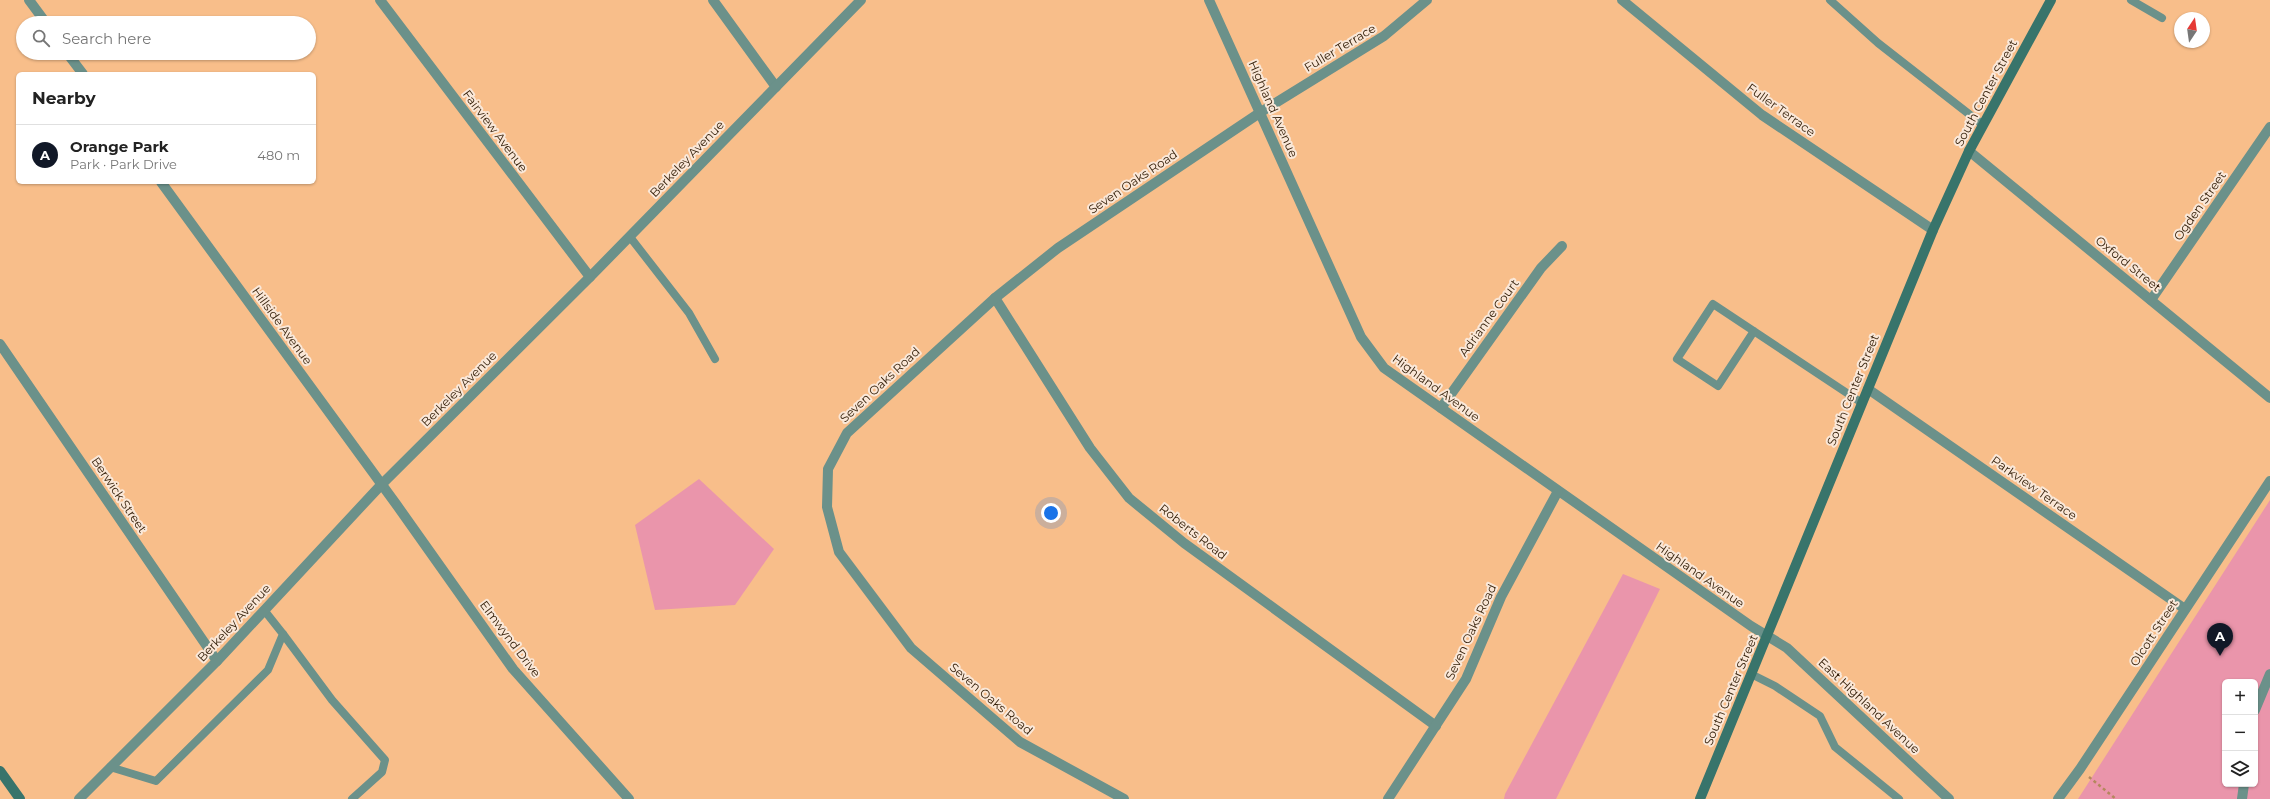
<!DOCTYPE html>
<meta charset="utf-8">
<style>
:root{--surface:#fff;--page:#f6f6f6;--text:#222;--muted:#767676;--line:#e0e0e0;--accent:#111827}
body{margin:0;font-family:Montserrat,sans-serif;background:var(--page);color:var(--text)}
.controls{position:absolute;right:12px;bottom:12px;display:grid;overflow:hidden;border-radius:6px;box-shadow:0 1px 3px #0004}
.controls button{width:36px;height:36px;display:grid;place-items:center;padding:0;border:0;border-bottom:1px solid var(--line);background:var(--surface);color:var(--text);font:20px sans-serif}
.compass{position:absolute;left:2174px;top:12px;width:36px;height:36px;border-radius:50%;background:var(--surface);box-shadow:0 1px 3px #0004;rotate:13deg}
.you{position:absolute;left:1051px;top:513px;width:14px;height:14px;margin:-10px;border:3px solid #fff;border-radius:50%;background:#1a73e8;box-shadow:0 0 0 6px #1a73e833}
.badge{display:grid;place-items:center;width:26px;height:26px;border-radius:50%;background:var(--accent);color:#fff;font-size:13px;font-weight:700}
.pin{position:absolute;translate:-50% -33px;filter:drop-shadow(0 1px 2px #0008)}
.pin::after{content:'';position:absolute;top:21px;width:14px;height:12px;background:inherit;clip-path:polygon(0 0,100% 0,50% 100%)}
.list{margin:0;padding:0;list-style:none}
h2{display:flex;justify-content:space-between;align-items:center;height:52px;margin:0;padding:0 16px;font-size:17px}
h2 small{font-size:13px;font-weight:400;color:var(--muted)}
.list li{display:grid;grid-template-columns:26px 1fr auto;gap:12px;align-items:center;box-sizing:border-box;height:60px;padding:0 16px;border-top:1px solid var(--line)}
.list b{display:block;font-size:15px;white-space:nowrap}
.list p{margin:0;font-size:13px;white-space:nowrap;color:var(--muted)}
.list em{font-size:13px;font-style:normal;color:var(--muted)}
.icon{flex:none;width:22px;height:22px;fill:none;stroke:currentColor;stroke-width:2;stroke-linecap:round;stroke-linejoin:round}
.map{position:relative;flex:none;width:2270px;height:799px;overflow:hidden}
.search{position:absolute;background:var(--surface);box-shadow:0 1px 3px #0004;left:16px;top:16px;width:300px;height:44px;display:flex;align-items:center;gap:10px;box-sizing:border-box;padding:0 14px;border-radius:22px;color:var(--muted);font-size:15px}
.panel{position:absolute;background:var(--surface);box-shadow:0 1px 3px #0004;left:16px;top:72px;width:300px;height:112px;border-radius:6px}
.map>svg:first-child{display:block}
.green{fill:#ea95ab;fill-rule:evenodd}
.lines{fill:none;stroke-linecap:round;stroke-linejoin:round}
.path{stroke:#b4875d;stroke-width:2.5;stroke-dasharray:3 3;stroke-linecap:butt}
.lane{stroke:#6b918a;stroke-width:8}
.street{stroke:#6b918a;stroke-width:10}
.secondary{stroke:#38746b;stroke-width:10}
.labels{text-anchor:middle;stroke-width:4;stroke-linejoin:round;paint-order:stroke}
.street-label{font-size:12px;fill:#36210b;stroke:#fae8d9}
</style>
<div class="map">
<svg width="2270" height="799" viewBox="0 0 2270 799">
<rect width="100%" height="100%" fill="#f8be8a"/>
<g class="green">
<polygon points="699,479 774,549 735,605 655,610 635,525"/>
<path d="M2270,500V799H2078ZM2225,682H2255V784H2225Z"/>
<polygon points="1623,574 1660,589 1556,799 1504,799 1505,794"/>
</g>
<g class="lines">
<polyline class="path" points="2089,777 2116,799"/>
<g class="lane">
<polyline points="1830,0 1878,43 1983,125"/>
<polyline points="2131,0 2162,18"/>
<polyline points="630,237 689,313 715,359"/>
<polyline points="1754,331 1718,386 1677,359 1713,304 1862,403"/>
<polyline points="283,634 332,700 385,760 382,772 352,799"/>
<polyline points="1751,674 1775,686 1820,716 1835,747 1899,799"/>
<polyline points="110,767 156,781 268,670 283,634 264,610"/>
</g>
<g class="street">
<polyline points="29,0 46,23"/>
<polyline points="380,0 590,277"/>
<polyline points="713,0 776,87"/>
<polyline points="1209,0 1361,337 1384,368 1751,626 1787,648 1949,799"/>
<polyline points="1622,0 1762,115 1933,230"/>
<polyline points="67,53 83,74"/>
<polyline points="1969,151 2270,398"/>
<polyline points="161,182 396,504 513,669 629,799"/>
<polyline points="995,298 1090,448 1129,498 1184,543 1436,726"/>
<polyline points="2151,300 2270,127"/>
<polyline points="0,344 217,661"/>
<polyline points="1868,389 2185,609"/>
<polyline points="1441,408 1541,268 1562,246"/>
<polyline points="2255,710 2270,674"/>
<polyline points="79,799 217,661 381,485 590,277 861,0"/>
<polyline points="1124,799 1020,742 911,648 839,552 827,507 828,469 847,433 995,298 1058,248 1261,112 1384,36 1427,0"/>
<polyline points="1388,799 1466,679 1501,597 1558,491"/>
<polyline points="2058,799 2080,769 2270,481"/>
<polyline points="2242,799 2244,784"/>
</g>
<g class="secondary">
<polyline points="0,771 20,799"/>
<polyline points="1700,799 1933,230 1969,151 2051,0"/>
</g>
</g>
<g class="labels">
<g class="street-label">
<text transform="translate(1340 48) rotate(-31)" y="4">Fuller Terrace</text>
<text transform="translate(1986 93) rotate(-62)" y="4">South Center Street</text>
<text transform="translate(1273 109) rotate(66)" y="4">Highland Avenue</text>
<text transform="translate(1781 110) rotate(36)" y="4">Fuller Terrace</text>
<text transform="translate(495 131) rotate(53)" y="4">Fairview Avenue</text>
<text transform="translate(687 159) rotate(-46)" y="4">Berkeley Avenue</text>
<text transform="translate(1133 182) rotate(-34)" y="4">Seven Oaks Road</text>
<text transform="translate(2200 206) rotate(-55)" y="4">Ogden Street</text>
<text transform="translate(2128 264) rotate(39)" y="4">Oxford Street</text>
<text transform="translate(1489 318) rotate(-54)" y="4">Adrianne Court</text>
<text transform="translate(282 326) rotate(54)" y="4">Hillside Avenue</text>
<text transform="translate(880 385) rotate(-43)" y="4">Seven Oaks Road</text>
<text transform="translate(1436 388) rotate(36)" y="4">Highland Avenue</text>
<text transform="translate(459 389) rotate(-45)" y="4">Berkeley Avenue</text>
<text transform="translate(1853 390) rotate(-68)" y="4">South Center Street</text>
<text transform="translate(2034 488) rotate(35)" y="4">Parkview Terrace</text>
<text transform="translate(119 495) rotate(56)" y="4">Berwick Street</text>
<text transform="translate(1193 532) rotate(38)" y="4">Roberts Road</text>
<text transform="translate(1700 575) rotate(35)" y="4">Highland Avenue</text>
<text transform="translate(234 623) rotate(-47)" y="4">Berkeley Avenue</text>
<text transform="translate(1471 632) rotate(-65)" y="4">Seven Oaks Road</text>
<text transform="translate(2154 633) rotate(-57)" y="4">Olcott Street</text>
<text transform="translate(510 639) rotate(53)" y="4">Elmwynd Drive</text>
<text transform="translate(1731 690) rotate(-67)" y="4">South Center Street</text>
<text transform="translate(991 699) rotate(40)" y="4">Seven Oaks Road</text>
<text transform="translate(1869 706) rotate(43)" y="4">East Highland Avenue</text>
</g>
</g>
</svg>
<div class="controls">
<button>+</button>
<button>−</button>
<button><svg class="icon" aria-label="layers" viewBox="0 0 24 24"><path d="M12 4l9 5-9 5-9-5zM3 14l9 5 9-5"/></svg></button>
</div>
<svg class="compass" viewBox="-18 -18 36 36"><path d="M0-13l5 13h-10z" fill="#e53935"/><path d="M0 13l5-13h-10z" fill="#767676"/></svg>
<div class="you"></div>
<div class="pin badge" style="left:2220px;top:656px">A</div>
<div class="search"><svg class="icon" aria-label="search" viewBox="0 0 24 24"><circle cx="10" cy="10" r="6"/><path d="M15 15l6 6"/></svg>Search here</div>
<section class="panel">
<h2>Nearby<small></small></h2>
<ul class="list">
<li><span class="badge">A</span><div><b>Orange Park</b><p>Park · Park Drive</p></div><em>480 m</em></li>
</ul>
</section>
</div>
